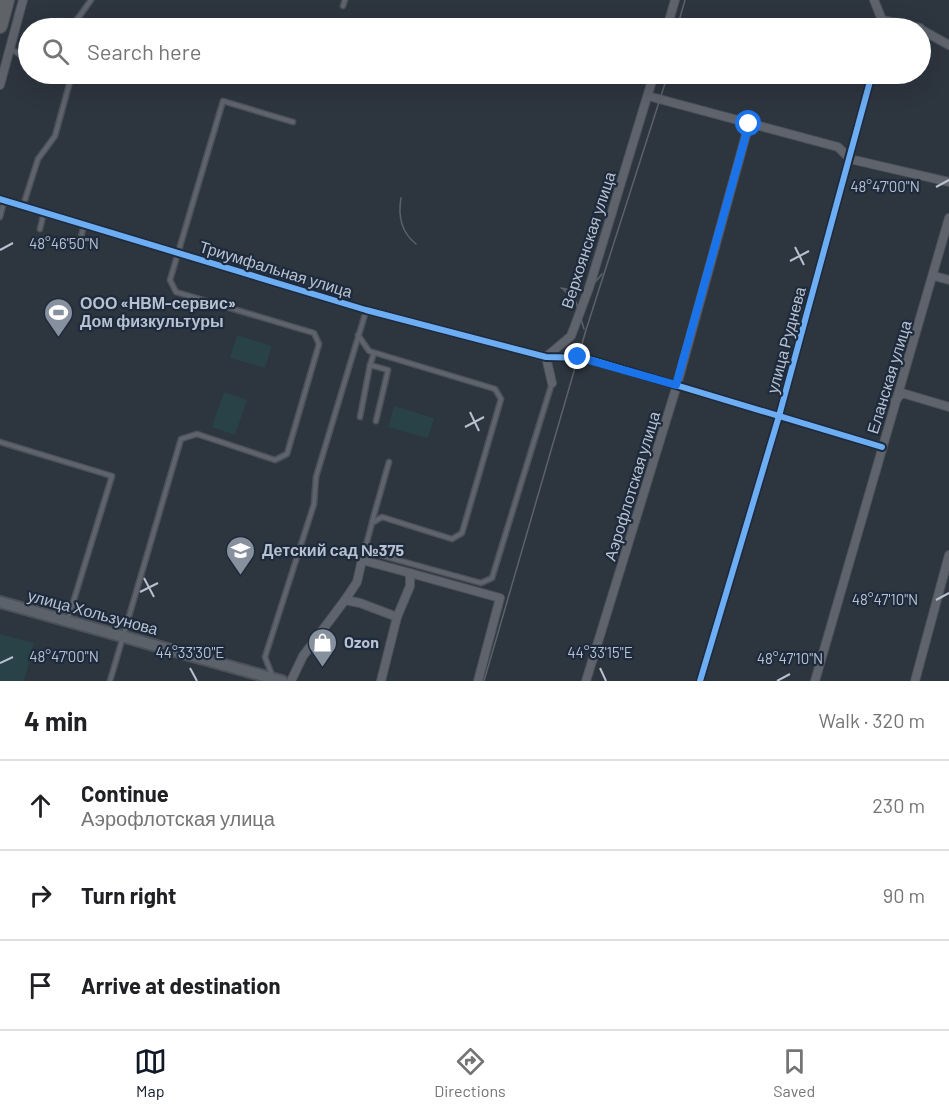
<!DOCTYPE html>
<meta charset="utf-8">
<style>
:root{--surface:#fff;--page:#f6f6f6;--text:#202124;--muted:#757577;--line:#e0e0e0;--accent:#111827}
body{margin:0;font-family:Barlow,sans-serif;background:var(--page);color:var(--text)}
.stop{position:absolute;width:18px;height:18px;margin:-14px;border:4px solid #1a73e8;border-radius:50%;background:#fff}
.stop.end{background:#1a73e8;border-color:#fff;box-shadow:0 2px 6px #0008}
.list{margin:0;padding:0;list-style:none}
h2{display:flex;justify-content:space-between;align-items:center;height:78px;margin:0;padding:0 24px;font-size:26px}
h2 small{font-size:20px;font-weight:400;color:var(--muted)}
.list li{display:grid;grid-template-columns:39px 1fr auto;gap:18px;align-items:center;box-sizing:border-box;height:90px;padding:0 24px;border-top:2px solid var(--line)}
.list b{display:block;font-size:22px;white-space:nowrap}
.list p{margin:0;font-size:20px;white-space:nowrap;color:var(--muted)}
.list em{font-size:20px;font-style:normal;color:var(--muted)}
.icon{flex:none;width:33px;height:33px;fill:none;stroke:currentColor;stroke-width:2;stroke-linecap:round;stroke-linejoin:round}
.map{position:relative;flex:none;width:949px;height:681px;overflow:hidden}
.search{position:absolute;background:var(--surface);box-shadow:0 6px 24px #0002;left:18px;right:18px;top:18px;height:66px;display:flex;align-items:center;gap:15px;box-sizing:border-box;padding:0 21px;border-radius:33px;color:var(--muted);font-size:22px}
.sheet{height:348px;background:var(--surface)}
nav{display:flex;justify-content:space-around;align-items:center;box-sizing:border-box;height:84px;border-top:2px solid var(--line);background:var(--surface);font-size:16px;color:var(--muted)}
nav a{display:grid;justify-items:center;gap:3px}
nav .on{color:var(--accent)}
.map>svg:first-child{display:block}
.green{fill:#284247}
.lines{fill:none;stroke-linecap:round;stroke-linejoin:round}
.lane-casing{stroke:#4c5159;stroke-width:7}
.street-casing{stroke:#4c5159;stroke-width:10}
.secondary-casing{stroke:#4c5159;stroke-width:14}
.highway-casing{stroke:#4a515a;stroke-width:16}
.lane{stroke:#5e636c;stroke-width:4}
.street{stroke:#5e636c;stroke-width:8}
.secondary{stroke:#5c626a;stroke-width:10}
.highway{stroke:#5f6266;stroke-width:14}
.tram{stroke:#5c626a;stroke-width:1.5}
.cycleway-casing{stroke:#1e2b3c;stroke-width:10}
.cycleway{stroke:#6dadf4;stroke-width:6}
.route{stroke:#1a73e8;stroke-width:8}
.ticks{fill:none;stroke:#b8c1cf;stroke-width:2}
.labels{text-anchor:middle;stroke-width:4.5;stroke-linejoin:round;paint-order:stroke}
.street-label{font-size:16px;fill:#b8c1cf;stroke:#1e2b3c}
.poi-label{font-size:16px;font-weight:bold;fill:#b8c1cf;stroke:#1e2b3c;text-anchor:start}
.ticks-label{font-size:15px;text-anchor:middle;fill:#b8c1cf;stroke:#1e2b3c;stroke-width:4.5;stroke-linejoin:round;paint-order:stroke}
</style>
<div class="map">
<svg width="949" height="681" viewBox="0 0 949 681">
<rect width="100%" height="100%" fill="#2d353f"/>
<g class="green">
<polygon points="237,335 272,346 265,368 230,358"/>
<polygon points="224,392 247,400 235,435 212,427"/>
<polygon points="394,406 434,418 428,438 388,427"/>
<polygon points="0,634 34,643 24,681 0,681"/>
</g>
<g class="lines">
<defs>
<g id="lane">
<polyline points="343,6 345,0"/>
<polyline points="71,28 91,0"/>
<polyline points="11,49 28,59"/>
<polyline points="23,206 38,159 55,136 72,74"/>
<polyline points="0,217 4,201"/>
<polyline points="40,229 44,212"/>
<polyline points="80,241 84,225"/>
<polyline points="358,335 369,351 495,389 501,399 462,533 452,539 382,517 372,523 362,560"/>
<polyline points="374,353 370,365 388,370 376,421"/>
<polyline points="360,417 370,365"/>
<polyline points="0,442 112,476 68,619"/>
<polyline points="372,522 389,462"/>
<polyline points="365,551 481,583 492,578 552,383"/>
<polyline points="272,675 265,657 314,504 316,477 366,311"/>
<polyline points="110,681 181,439 197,434 275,460 287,454 319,344 314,333 176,292 170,280 223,101 293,122"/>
</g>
<g id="street">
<polyline points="874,0 882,20 880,28"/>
<polyline points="882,20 920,28"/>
<polyline points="667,28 675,0"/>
<polyline points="920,29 949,45"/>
<polyline points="0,85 23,0"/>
<polyline points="648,96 838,147 850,159 949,182"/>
<polyline points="0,199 366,310 546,357 586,358 882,447"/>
<polyline points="934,276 949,280"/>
<polyline points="552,383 546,357 571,336 589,288 654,74"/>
<polyline points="895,401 902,393 949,407"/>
<polyline points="345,600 357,582 362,560 410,573"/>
<polyline points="291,681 303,656 345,600 360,603 397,617"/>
<polyline points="381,681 397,617 410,586 410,573 500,598 478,681"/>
<polyline points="586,681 677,385 749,124"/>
<polyline points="700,681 779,416 872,74"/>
<polyline points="815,681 949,218"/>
<polyline points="915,681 949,555"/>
</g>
<polyline id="secondary" points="0,602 282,681"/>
<polyline id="highway" points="0,26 7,0"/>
</defs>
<use href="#lane" class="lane-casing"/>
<use href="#street" class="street-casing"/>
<use href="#secondary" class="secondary-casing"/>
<use href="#highway" class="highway-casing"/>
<use href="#lane" class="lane"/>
<use href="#street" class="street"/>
<use href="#secondary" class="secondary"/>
<use href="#highway" class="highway"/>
<g class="tram">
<polyline points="677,28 685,0"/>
<path d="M401,198C398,215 401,232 416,244"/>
<path d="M561,288C579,293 590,290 602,274"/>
<polyline points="563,289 576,302 584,329"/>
<polyline points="484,681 586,330 668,74"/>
</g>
<defs>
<g id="cycleway">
<polyline points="0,199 366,310 546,357 586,358 882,447"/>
<polyline points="700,681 779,416 872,74"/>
</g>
</defs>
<use href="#cycleway" class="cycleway-casing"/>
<use href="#cycleway" class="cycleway"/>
</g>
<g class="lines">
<polyline class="route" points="578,357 676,385 749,124"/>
</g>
<path class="ticks" d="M936,187L949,180M795,247L804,265M0,250L13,243M790,261L809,251M470,412L479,431M465,427L484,417M144,578L154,597M140,592L158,583M936,600L949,593M0,663L13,657M190,668L197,681M600,668L606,681M777,681L790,674"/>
<defs>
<symbol id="stadium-pin" viewBox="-11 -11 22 30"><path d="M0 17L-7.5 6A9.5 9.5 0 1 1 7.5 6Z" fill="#87909d" stroke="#1e2b3c"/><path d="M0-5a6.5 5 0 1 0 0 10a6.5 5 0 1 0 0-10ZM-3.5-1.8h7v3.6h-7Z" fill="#fff"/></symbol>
<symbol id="school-pin" viewBox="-11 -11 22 30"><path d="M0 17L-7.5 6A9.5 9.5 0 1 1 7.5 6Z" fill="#87909d" stroke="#1e2b3c"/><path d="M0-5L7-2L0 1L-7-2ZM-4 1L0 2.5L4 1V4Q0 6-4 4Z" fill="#fff"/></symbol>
<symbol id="shop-pin" viewBox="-11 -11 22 30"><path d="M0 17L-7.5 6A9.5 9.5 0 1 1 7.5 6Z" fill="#87909d" stroke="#1e2b3c"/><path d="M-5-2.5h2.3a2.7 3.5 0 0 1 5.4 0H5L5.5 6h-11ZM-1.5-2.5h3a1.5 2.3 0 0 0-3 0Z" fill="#fff"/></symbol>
</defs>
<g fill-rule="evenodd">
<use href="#stadium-pin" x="42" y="296" width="33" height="45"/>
<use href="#school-pin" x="224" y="534" width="33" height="45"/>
<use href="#shop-pin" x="306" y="626" width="33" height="45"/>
</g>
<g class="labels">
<g class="street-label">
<text transform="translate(588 240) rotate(-72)" y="6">Верхоянская улица</text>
<text transform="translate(276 269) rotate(17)" y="6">Триумфальная улица</text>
<text transform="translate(786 340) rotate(-75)" y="6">улица Руднева</text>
<text transform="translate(889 377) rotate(-73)" y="6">Еланская улица</text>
<text transform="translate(632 486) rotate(-73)" y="6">Аэрофлотская улица</text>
<text transform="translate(93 612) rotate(15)" y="6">улица Хользунова</text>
</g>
<g class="poi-label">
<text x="80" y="309">ООО «НВМ-сервис»<tspan x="80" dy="18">Дом физкультуры</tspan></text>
<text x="262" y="556">Детский сад №375</text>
<text x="344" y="648">Ozon</text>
</g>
</g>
<g class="ticks-label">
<text x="885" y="192">48°47'00"N</text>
<text x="64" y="249">48°46'50"N</text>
<text x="885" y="605">48°47'10"N</text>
<text x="190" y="658">44°33'30"E</text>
<text x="600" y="658">44°33'15"E</text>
<text x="64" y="662">48°47'00"N</text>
<text x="790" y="664">48°47'10"N</text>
</g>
</svg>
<div class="stop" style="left:749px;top:124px"></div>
<div class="stop end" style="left:578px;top:357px"></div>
<div class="search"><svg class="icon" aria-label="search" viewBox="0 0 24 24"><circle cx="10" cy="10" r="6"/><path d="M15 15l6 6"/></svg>Search here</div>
</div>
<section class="sheet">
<h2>4 min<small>Walk · 320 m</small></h2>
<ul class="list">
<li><svg class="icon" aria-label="ahead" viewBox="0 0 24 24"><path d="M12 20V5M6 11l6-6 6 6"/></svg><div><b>Continue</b><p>Аэрофлотская улица</p></div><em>230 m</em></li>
<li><svg class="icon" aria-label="right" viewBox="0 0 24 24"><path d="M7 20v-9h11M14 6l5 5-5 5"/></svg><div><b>Turn right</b></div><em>90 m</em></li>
<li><svg class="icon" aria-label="arrive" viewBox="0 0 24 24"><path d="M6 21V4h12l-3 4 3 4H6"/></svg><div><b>Arrive at destination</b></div></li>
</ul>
</section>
<nav>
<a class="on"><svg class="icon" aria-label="map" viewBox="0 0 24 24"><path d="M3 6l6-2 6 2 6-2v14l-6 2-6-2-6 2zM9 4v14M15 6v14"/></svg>Map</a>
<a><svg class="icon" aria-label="directions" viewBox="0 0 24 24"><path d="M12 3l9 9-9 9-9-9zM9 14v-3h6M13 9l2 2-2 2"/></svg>Directions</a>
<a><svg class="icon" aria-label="saved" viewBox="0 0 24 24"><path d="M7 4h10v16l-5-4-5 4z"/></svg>Saved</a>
</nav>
